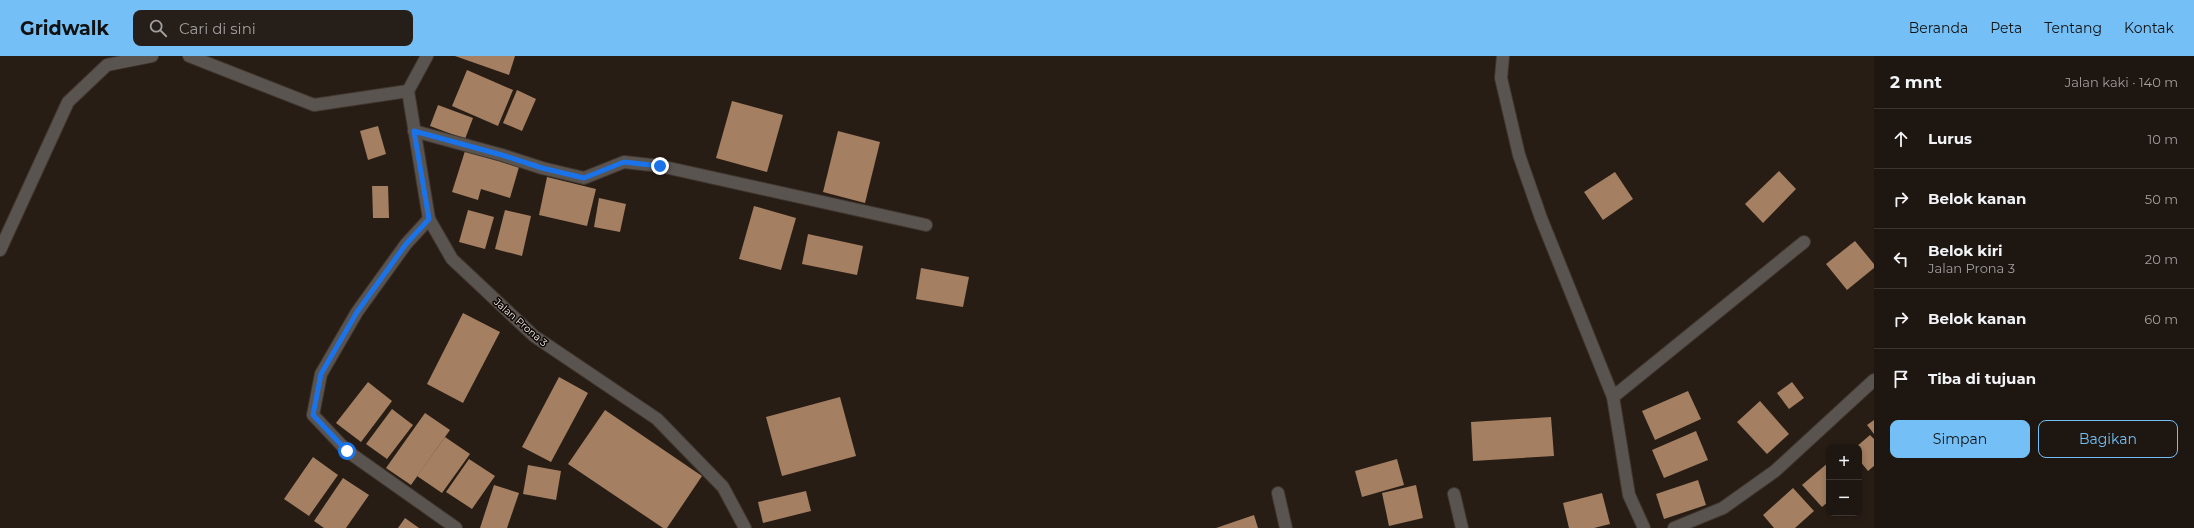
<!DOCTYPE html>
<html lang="id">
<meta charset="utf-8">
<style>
:root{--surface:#1e1610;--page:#261f19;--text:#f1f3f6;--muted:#a19f9f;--line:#3c3530;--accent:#74c0f6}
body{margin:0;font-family:Montserrat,sans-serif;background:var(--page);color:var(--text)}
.controls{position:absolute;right:12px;bottom:12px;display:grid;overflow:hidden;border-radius:8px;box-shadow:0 2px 6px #0003}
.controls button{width:36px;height:36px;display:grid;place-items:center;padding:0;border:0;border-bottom:1px solid var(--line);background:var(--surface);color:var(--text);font:20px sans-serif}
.stop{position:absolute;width:12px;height:12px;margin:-9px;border:3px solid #1a73e8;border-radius:50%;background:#fff}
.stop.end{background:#1a73e8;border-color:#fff;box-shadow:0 1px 4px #0008}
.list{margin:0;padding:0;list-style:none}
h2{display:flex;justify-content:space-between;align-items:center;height:52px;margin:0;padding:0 16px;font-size:17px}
h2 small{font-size:13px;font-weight:400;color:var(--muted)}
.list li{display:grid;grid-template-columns:26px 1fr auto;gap:12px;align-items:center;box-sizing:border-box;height:60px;padding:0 16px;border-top:1px solid var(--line)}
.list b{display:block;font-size:15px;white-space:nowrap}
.list p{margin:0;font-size:13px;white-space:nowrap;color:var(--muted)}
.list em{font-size:13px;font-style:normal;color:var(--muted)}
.actions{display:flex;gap:8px;padding:12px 16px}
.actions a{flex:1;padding:9px 0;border:1px solid var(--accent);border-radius:8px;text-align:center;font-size:14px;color:var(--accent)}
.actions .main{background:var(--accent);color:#111}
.icon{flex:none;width:22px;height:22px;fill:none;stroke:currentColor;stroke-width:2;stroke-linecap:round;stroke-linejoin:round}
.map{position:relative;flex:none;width:1874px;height:472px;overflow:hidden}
header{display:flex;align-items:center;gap:24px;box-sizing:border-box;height:56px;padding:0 20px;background:var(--accent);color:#111}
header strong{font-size:19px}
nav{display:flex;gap:22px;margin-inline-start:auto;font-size:14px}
.search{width:280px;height:36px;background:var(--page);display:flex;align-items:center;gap:10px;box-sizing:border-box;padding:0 14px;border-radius:8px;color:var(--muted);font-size:15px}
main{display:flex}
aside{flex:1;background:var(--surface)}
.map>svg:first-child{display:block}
.building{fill:#a47f61}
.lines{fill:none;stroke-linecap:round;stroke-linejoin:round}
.minor-casing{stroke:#41372f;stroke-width:14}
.minor{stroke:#5a5450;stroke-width:12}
.route{stroke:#1a73e8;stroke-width:5}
.labels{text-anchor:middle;stroke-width:3;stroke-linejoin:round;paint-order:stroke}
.street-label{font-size:10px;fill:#fbf3ed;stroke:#0d0805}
</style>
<header>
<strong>Gridwalk</strong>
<div class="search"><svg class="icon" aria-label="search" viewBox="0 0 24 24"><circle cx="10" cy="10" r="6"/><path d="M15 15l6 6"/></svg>Cari di sini</div>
<nav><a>Beranda</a><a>Peta</a><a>Tentang</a><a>Kontak</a></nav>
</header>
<main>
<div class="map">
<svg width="1874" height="472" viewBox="0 0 1874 472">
<rect width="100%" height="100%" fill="#281d15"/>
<g class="building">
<polygon points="455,0 515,0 509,19"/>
<polygon points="467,14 513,34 498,70 452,50"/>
<polygon points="517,34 536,43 522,75 503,67"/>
<polygon points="732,45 783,59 767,116 716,102"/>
<polygon points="438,49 473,62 465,83 430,70"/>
<polygon points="378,70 386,98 368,104 360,75"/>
<polygon points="838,75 880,86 865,147 823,136"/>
<polygon points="465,95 519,111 510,142 481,133 478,144 452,136"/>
<polygon points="1779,115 1796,133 1763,167 1745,148"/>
<polygon points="1615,116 1633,143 1603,164 1584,136"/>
<polygon points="547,121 596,133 587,170 539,159"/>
<polygon points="372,130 388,130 389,162 373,162"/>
<polygon points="599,142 626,148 620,176 594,171"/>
<polygon points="754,150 796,162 781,214 739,203"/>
<polygon points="468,154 494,161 485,193 459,186"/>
<polygon points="505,154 531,160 522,200 495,193"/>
<polygon points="808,178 863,190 857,219 802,208"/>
<polygon points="1855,185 1874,208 1874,212 1847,234 1826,208"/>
<polygon points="921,212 969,221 963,251 916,243"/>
<polygon points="463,257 500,276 463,347 427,328"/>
<polygon points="559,321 588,337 551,406 522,391"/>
<polygon points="368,326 392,345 361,386 336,367"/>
<polygon points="1792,326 1804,342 1789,353 1777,337"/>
<polygon points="1688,335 1701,363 1655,384 1642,355"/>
<polygon points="840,341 856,400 782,420 766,361"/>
<polygon points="1760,345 1789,378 1767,398 1737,366"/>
<polygon points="392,353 413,369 387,403 366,388"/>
<polygon points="605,354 702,420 667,472 663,472 568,408"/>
<polygon points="425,357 450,374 411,429 386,412"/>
<polygon points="1551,361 1554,400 1473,405 1471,366"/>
<polygon points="1874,364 1874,378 1867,369"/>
<polygon points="1696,375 1708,404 1664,422 1652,394"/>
<polygon points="1870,379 1874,383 1874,410 1868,415 1859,404 1859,391 1856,391"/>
<polygon points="445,381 470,398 442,437 417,420"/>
<polygon points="313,401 338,419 309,460 284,443"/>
<polygon points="469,403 495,420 472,453 446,436"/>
<polygon points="1397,403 1404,429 1362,441 1355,415"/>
<polygon points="1829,406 1829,445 1822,451 1802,429"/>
<polygon points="528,409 561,415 556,444 523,438"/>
<polygon points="343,422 369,439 346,472 324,472 314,465"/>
<polygon points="1698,424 1706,449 1664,463 1656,438"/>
<polygon points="494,429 519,437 507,472 480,472"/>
<polygon points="1416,429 1423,462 1389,470 1382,437"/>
<polygon points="1793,432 1814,455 1795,472 1774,472 1763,459"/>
<polygon points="806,435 811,455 763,467 758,446"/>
<polygon points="1602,437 1610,468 1594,472 1569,472 1563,447"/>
<polygon points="1254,459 1258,472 1216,472"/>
<polygon points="405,462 419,472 398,472"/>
</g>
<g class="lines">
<defs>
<g id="minor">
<polyline points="189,0 314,49 408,35"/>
<polyline points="427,0 408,35 429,163 452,203 534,280 657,363 723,431 745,472"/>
<polyline points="1503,0 1501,22 1519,99 1541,162 1613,341 1629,439 1644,472"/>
<polyline points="414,75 502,99 542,112 584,122 624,106 660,110 926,169"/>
<polyline points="429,163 406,188 357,256 321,318 313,359 347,395 456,472"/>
<polyline points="0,194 68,46 107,9 152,0"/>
<polyline points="1613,341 1804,186"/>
<polyline points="1278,437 1286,472"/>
<polyline points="1454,438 1462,472"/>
<polyline points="1674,472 1723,452 1775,415 1874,324"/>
</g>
</defs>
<use href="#minor" class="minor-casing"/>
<use href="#minor" class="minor"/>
</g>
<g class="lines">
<polyline class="route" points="347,395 313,359 321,318 357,256 406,188 429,163 414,75 502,99 542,112 584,122 624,106 660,110"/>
</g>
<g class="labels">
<g class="street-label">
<text transform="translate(521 266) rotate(41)" y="4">Jalan Prona 3</text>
</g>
</g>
</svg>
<div class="controls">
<button>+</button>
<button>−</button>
</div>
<div class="stop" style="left:347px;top:395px"></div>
<div class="stop end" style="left:660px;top:110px"></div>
</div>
<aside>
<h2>2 mnt<small>Jalan kaki · 140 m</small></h2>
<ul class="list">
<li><svg class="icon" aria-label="ahead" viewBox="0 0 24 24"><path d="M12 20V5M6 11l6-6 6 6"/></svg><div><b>Lurus</b></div><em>10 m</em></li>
<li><svg class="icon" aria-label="right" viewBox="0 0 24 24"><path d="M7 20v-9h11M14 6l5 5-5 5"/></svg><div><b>Belok kanan</b></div><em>50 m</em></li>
<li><svg class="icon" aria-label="left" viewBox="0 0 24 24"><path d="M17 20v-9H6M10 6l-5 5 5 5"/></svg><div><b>Belok kiri</b><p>Jalan Prona 3</p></div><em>20 m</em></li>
<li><svg class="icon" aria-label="right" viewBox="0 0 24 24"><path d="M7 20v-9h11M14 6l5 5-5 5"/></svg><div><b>Belok kanan</b></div><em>60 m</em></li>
<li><svg class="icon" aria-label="arrive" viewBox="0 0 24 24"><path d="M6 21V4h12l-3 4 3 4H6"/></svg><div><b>Tiba di tujuan</b></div></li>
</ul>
<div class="actions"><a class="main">Simpan</a><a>Bagikan</a></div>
</aside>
</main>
